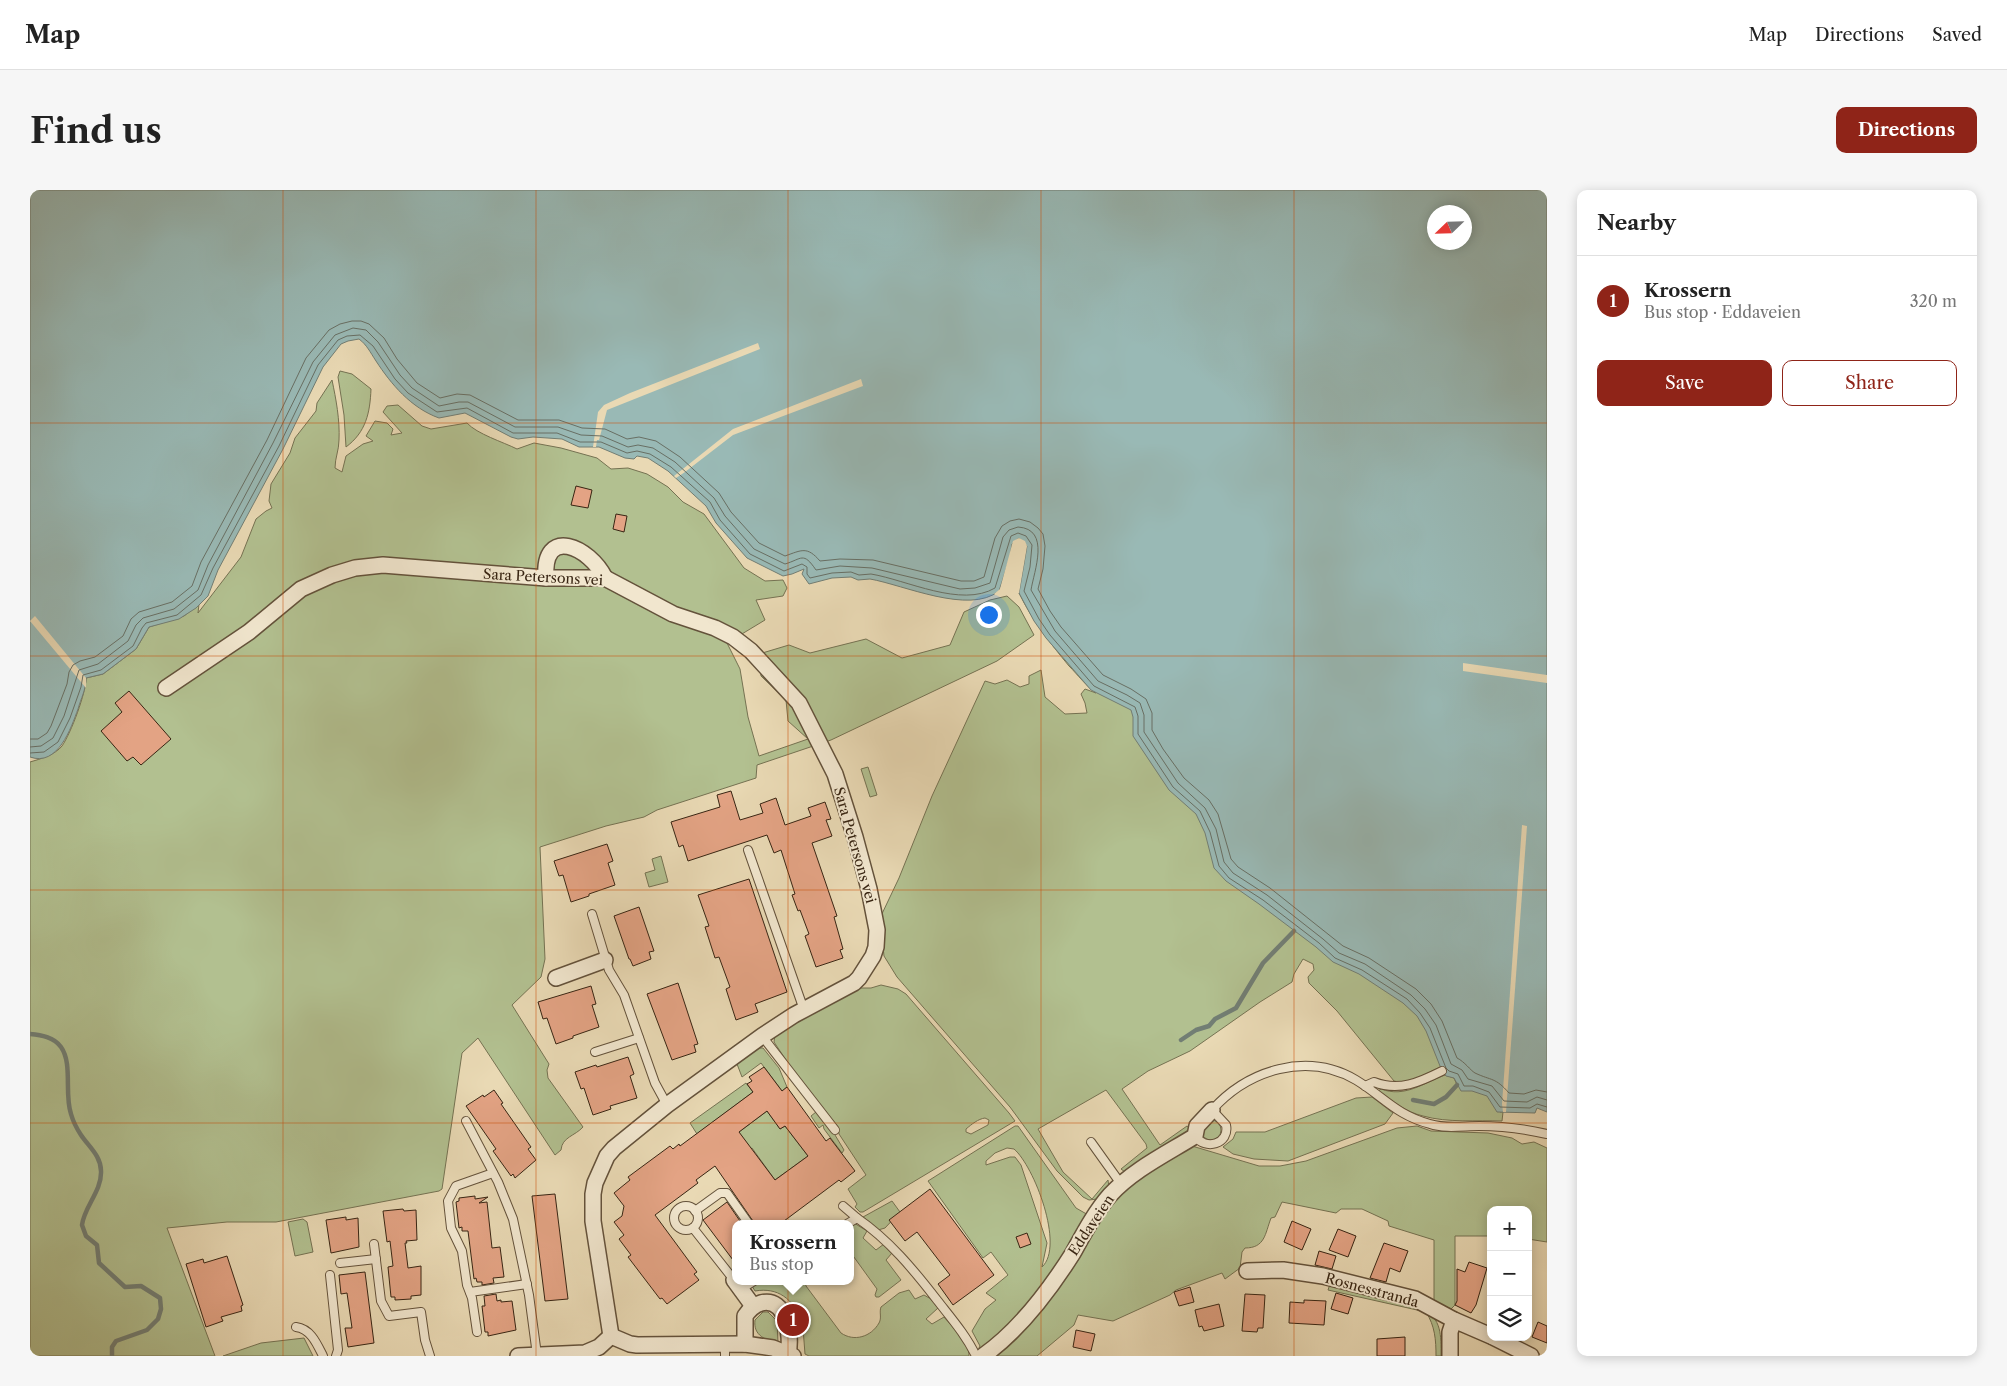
<!DOCTYPE html>
<meta charset="utf-8">
<style>
:root{--surface:#fff;--page:#f6f6f6;--text:#222;--muted:#767676;--line:#e0e0e0;--accent:#8f2418}
body{margin:0;font-family:"Libre Caslon Text",serif;background:var(--page);color:var(--text)}
.controls{position:absolute;right:15px;bottom:15px;display:grid;overflow:hidden;border-radius:10px;box-shadow:0 2px 12px #0003}
.controls button{width:45px;height:45px;display:grid;place-items:center;padding:0;border:0;border-bottom:1px solid var(--line);background:var(--surface);color:var(--text);font:25px sans-serif}
.compass{position:absolute;left:1397px;top:15px;width:45px;height:45px;border-radius:50%;background:var(--surface);box-shadow:0 2px 12px #0003;rotate:247deg}
.you{position:absolute;left:958px;top:424px;width:18px;height:18px;margin:-12px;border:4px solid #fff;border-radius:50%;background:#1a73e8;box-shadow:0 0 0 8px #1a73e833}
.badge{display:grid;place-items:center;width:32px;height:32px;border-radius:50%;background:var(--accent);color:#fff;font-size:16px;font-weight:700}
.pin{position:absolute;translate:-50% -50%;border:2px solid #fff;box-shadow:0 1px 5px #0006}
.popup{position:absolute;left:702px;top:1030px;width:122px;height:65px;box-sizing:border-box;display:grid;place-content:center;border-radius:10px;background:var(--surface);filter:drop-shadow(0 1px 4px #0005);font-size:16px;white-space:nowrap;color:var(--muted)}
.popup b{font-size:19px;color:var(--text)}
.popup::after{content:'';position:absolute;left:50%;top:100%;margin-left:-10px;border:10px solid transparent;border-top-color:var(--surface)}
.list{margin:0;padding:0;list-style:none}
h2{display:flex;justify-content:space-between;align-items:center;height:65px;margin:0;padding:0 20px;font-size:21px}
h2 small{font-size:16px;font-weight:400;color:var(--muted)}
.list li{display:grid;grid-template-columns:32px 1fr auto;gap:15px;align-items:center;box-sizing:border-box;height:90px;padding:0 20px;border-top:1px solid var(--line)}
.list b{display:block;font-size:19px;white-space:nowrap}
.list p{margin:0;font-size:16px;white-space:nowrap;color:var(--muted)}
.list em{font-size:16px;font-style:normal;color:var(--muted)}
.actions{display:flex;gap:10px;padding:15px 20px}
.actions a{flex:1;padding:11px 0;border:1px solid var(--accent);border-radius:10px;text-align:center;font-size:18px;color:var(--accent)}
.actions .main{background:var(--accent);color:#fff}
.icon{flex:none;width:28px;height:28px;fill:none;stroke:currentColor;stroke-width:2;stroke-linecap:round;stroke-linejoin:round}
.map{position:relative;flex:none;width:1517px;height:1166px;overflow:hidden;border-radius:10px}
header{display:flex;align-items:center;gap:30px;box-sizing:border-box;height:70px;padding:0 25px;background:var(--surface);border-bottom:1px solid var(--line)}
header strong{font-size:24px}
nav{display:flex;gap:28px;margin-inline-start:auto;font-size:18px}
.intro{display:flex;align-items:center;justify-content:space-between;box-sizing:border-box;height:120px;padding:0 30px}
h1{margin:0;font-size:35px}
.button{padding:12px 22px;border-radius:10px;background:var(--accent);color:#fff;font-size:18px;font-weight:700}
main{display:flex;gap:30px;padding:0 30px}
aside{flex:1;background:var(--surface);border-radius:10px;box-shadow:0 2px 12px #0003}
.map>svg:first-child{display:block}
.green{fill:#b2c090;stroke:#757252;fill-rule:evenodd}
.water{fill:#99b9b5;stroke:#727e74;fill-rule:evenodd}
.pier{fill:#e9d9b4}
.lines{fill:none;stroke-linecap:round;stroke-linejoin:round}
.shore{stroke:#686f64;stroke-width:1}
.stream{stroke:#727e74;stroke-width:4.5}
.building{fill:#e3a384;stroke:#382513;fill-rule:evenodd}
.lane-casing{stroke:#64523b;stroke-width:10}
.street-casing{stroke:#64523b;stroke-width:18}
.lane{stroke:#f1e6ce;stroke-width:8}
.street{stroke:#f1e6ce;stroke-width:15}
.grid{fill:none;stroke:#ce510d;stroke-width:1;stroke-opacity:0.55}
.labels{text-anchor:middle;stroke-width:4;stroke-linejoin:round;paint-order:stroke}
.street-label{font-size:14px;fill:#382513;stroke:#f1e6ce}
</style>
<header>
<strong>Map</strong>
<nav><a>Map</a><a>Directions</a><a>Saved</a></nav>
</header>
<div class="intro"><h1>Find us</h1><a class="button">Directions</a></div>
<main>
<div class="map">
<svg width="1517" height="1166" viewBox="0 0 1517 1166">
<rect width="100%" height="100%" fill="#e9d9b4"/>
<filter id="stains"><feTurbulence type="fractalNoise" baseFrequency=".004" numOctaves="4"/><feColorMatrix values="0 0 0 0 .2 0 0 0 0 .09 0 0 0 0 .02 0 0 0 .5 -.17"/></filter>
<radialGradient id="worn" r=".72"><stop offset=".6" stop-color="#630" stop-opacity="0"/><stop offset="1" stop-color="#630" stop-opacity=".3"/></radialGradient>
<g class="green">
<path d="M310,181L322,184L341,199C340,223 336,242 316,257L314,225L308,187Z"/>
<path d="M302,190C306,209 310,230 309,250C309,260 305,268 305,278L312,282L316,266L333,254L343,251L336,246L345,231L357,233L363,239L361,245L372,243L353,222L357,216L368,215L392,236L401,239L437,233C447,244 473,252 487,259L504,253L531,258L567,268L581,279L598,278L617,284L638,297L653,312L674,324L714,378L735,391L753,390L757,398L753,406L726,410L735,430L697,453L710,479L718,527L729,566L778,549L758,531L756,510L731,486L729,464L759,455L780,463L836,449L872,468L920,455L934,422L960,410L977,406L989,417L1004,445L967,471L801,550L727,575L726,588L627,620L614,627L576,636L510,657L515,769L511,787L482,815L519,874L517,880L518,888L553,937C545,946 532,947 531,960L525,965L448,848L432,863L412,999L409,1001L246,1032H197L137,1038L185,1166H0V572C10,569 25,565 32,556C41,543 56,503 56,488L73,484L106,459L119,437L154,426L169,414L168,423L211,367L226,329L236,321L242,318L239,311L241,294L260,263L265,248L286,221L287,213Z"/>
<path d="M989,403L1332,733L1420,874C1402,878 1382,896 1364,891L1307,821L1279,793L1278,787L1284,780L1283,774L1273,769L1264,784L1262,792L1230,812L1160,861L1118,881L1092,899L1130,955L1157,936L1160,938L1155,944L1095,982L1091,979L1117,958L1116,954L1076,900L1008,939L1033,982L1062,1009L1078,990L1079,998L1067,1009L1059,1010L1053,1007L1027,981L980,917L867,787L854,766L850,728L869,688L902,606L955,491L965,494L977,490L990,497L999,494V486L1011,480L1015,507L1035,524L1057,523L1055,513L1051,504L1055,499L1066,503C1056,496 1048,485 1039,476C1020,453 1002,430 989,403Z"/>
<polygon points="838,577 847,605 840,607 831,579"/>
<polygon points="631,666 638,692 619,697 615,683 625,680 622,669"/>
<path d="M851,795L868,799L876,804L979,923L985,931L833,1022H830L825,1017L827,1014L818,999L836,985L809,944L808,937L762,879L744,852L745,844L828,798H841ZM955,928L959,930L958,935L941,944L936,942V939C942,934 948,929 955,928Z"/>
<polygon points="727,858 733,858 749,878 757,897 752,901 731,873 712,887 707,874"/>
<path d="M1415,885L1424,888L1427,895L1453,898L1470,922H1473L1472,931C1446,930 1418,933 1393,926C1376,922 1362,911 1348,901L1351,899C1375,908 1393,893 1415,885Z"/>
<polygon points="716,893 723,902 667,944 660,933"/>
<polygon points="1342,907 1363,923 1355,934 1258,971 1224,969 1203,964 1193,957 1203,949 1206,942 1235,942 1326,908"/>
<polygon points="737,921 750,939 755,936 778,966 745,990 722,958 717,961 705,945"/>
<polygon points="786,922 805,945 814,960 812,963 794,939 793,935 789,938 781,926"/>
<circle cx="1181" cy="940" r="10"/>
<path d="M985,936H988L1046,1018L1060,1026L996,1122L952,1160L949,1158L950,1156L942,1141L955,1119L966,1110L956,1103L978,1085L961,1062L953,1068L898,991ZM977,958L984,959C1004,976 1035,1056 1012,1077L1017,1053L991,975L985,967H980L956,975V971L965,963Z"/>
<path d="M1387,936L1401,941L1458,943L1482,948L1492,954L1504,952L1517,958V1052L1498,1049V1020H1461V1046H1425V1115L1421,1119L1404,1111V1050L1359,1036L1358,1031L1332,1019H1311L1306,1023L1252,1012L1245,1027L1241,1028C1235,1044 1235,1058 1215,1058L1212,1062L1210,1078L1195,1089L1192,1083L1146,1100L1140,1105L1083,1131L1048,1125L1044,1135L1007,1166H958L1088,1002L1162,956L1229,976H1250L1276,971L1367,938Z"/>
<polygon points="862,1011 870,1022 855,1038 848,1040 833,1027"/>
<polygon points="273,1029 277,1032 283,1062 265,1066 258,1032"/>
<polygon points="824,1033 837,1041 833,1048 846,1060 854,1054 862,1063 856,1070 871,1090 849,1107 846,1107 845,1105 847,1099 821,1063 820,1035"/>
<path d="M728,1091H775L776,1096L811,1143C824,1152 841,1147 849,1133C852,1128 849,1122 851,1117L869,1103L879,1100L885,1109L894,1105L901,1109L908,1118L896,1129L902,1134L914,1127C923,1138 939,1151 939,1166H779L775,1164L773,1138L776,1137L775,1130H771C763,1109 748,1097 725,1101L722,1096Z"/>
<path d="M1300,1094L1392,1118C1412,1129 1411,1145 1411,1166H1406C1406,1150 1405,1136 1396,1122L1298,1100Z"/>
<path d="M733,1122H738L747,1131L748,1153C736,1150 723,1146 725,1130Z"/>
<polygon points="274,1148 283,1166 193,1166 231,1153"/>
</g>
<path class="water" d="M0,0H1517V922L1507,918L1505,923L1467,922L1457,906L1442,901H1431L1424,888L1416,886L1412,881L1396,841L1387,826L1373,813L1329,784L1303,772L1286,757L1229,714L1196,691L1184,678L1175,643L1166,624L1139,600L1103,546V527L1101,520L1061,500L1016,448L1004,431L989,403L997,356L989,348L982,354L980,367L969,401C939,425 874,395 840,389L828,390L821,387L802,388L779,394L772,384L774,379L762,384L753,386L717,368L686,333L676,316L638,281L618,268L607,266L604,269L595,268L569,257H549L532,249L503,247L488,249L481,247L435,223L409,228C381,218 361,194 346,171C340,162 337,155 329,149L318,151L311,154L293,177L253,259L188,380L178,406L166,418L149,429L119,437L106,459L73,484L56,488C56,500 51,508 48,519C41,538 28,577 0,567ZM1404,22H1434V52H1404Z"/>
<g class="pier">
<polygon points="728,153 730,159 577,220 569,250 567,250 566,257 563,257 568,222 574,215 600,203"/>
<polygon points="831,189 833,196 703,245 655,282 646,288 644,286 703,239"/>
<polygon points="989,348 995,351 997,356 989,403 987,403 987,399 992,376 994,356 993,353 989,350 985,355 972,401 970,404 964,404 970,399 983,351"/>
<polygon points="5,426 56,488 56,498 0,431"/>
<polygon points="1433,473 1517,485 1517,493 1433,481"/>
<polygon points="1492,635 1497,636 1476,922 1473,922 1472,914"/>
</g>
<g class="lines">
<g class="shore">
<path d="M0,549H8L17,543L21,536L37,494L39,482L43,475L50,471L65,467L93,446L101,429L109,422L142,412L162,396L171,372L237,250L276,168L299,140L310,134L322,131H331L339,134L354,148L367,169L387,193L410,208L427,204L440,205L488,230H529L552,238L575,239L597,249L609,247L626,251L650,267L689,303L701,322L729,353L755,366C772,360 777,356 790,371L810,369L843,370L931,391H944L954,387L965,348L972,336L980,331L989,329L1000,332L1008,338L1013,344L1015,356L1013,379L1008,399L1020,421L1031,437L1073,485L1101,499L1116,509L1122,523V540L1133,559L1154,588L1179,610L1188,624L1201,669L1208,677L1240,698L1313,756L1339,768L1386,799L1401,814L1412,831L1427,868C1435,872 1440,880 1445,883C1462,891 1465,887 1479,903L1494,904L1506,900L1517,902"/>
<path d="M0,557L11,556L23,548L34,526L49,480L68,474L98,451L106,435L113,428L144,419L168,400L178,375L243,253L283,172L305,145L323,138L336,140L348,152L370,185L382,198L409,216L429,212H438L485,237H528L551,245L572,246L598,257L608,255L623,258L645,272L684,308L695,326L724,359L755,374C772,369 773,361 786,380L810,376L842,378L930,399L945,398L960,393L973,347L979,340L988,337C1021,339 1004,381 1001,400L1025,441L1068,491L1097,505L1110,513L1114,525V542L1148,593L1175,618L1186,639L1194,672L1203,683L1237,705L1293,749L1309,763L1335,774L1381,805L1395,819L1406,835L1421,874L1432,880L1438,889L1462,896L1474,911L1497,912L1507,907L1517,910"/>
<path d="M0,563L14,562L28,552L40,528L51,497L53,485L71,480L103,456L112,438L116,433L147,425L171,405L183,378L249,256L288,175L308,150L317,146L330,145L343,156L365,189L378,203L407,222L437,218L483,243H527L550,252H571L597,263L607,261L620,264L641,277L680,312L690,330L720,364L754,381L772,374L777,377V384L780,388L802,383L821,382L829,385L841,384C877,390 931,418 965,398L981,346L988,343L996,346L1002,355L1000,377L994,401L1009,429L1020,445L1064,496L1105,517L1108,526V544L1143,597L1170,621L1180,642L1189,676L1199,688L1233,710L1289,753L1305,768L1332,780L1377,809L1390,823L1400,838L1416,878L1419,881L1428,884L1434,896H1443L1459,902L1470,917L1500,918L1507,914L1517,917"/>
</g>
<g class="stream">
<path d="M0,844C11,845 24,847 31,857C43,874 34,904 41,924C43,931 47,939 51,945C59,957 71,966 71,981C72,1001 54,1017 52,1035L56,1046L67,1055L69,1073L95,1097L111,1096L130,1108L131,1119L128,1129L117,1140L86,1151L82,1157V1166"/>
<polyline points="1151,850 1166,840 1179,836 1185,829 1206,818 1233,773 1264,741"/>
<polyline points="1383,910 1404,914 1416,907 1427,895"/>
</g>
</g>
<g class="building">
<polygon points="546,296 562,300 558,318 541,315"/>
<polygon points="586,324 597,326 594,342 583,339"/>
<polygon points="99,501 141,549 111,575 103,567 97,571 71,541 92,522 85,513"/>
<polygon points="701,601 710,630 733,623 730,614 746,608 755,635 781,626 778,618 795,612 801,629 796,630 802,646 782,653 807,726 804,727 813,759 810,760 813,768 786,777 775,746 779,744 770,720 768,721 762,705 765,704 751,660 744,663 737,645 658,671 653,655 649,657 641,632 690,617 687,605"/>
<polygon points="577,654 583,671 578,673 585,695 559,704 559,706 541,712 533,685 529,686 524,671"/>
<polygon points="719,689 757,802 725,814 728,822 706,830 696,799 700,797 689,767 685,768 675,737 679,736 668,705"/>
<polygon points="609,717 624,761 619,762 621,769 603,776 600,769 599,769 584,726"/>
<polygon points="648,793 668,854 664,855 666,862 642,870 617,804"/>
<polygon points="561,796 566,814 562,815 569,837 543,846 543,848 526,854 517,828 513,829 508,812"/>
<polygon points="598,867 604,884 600,886 607,908 580,916 581,919 563,925 554,898 551,899 545,882 566,875 567,877"/>
<path d="M734,877L752,901L757,897L796,951L800,948L825,981L811,992L809,990L750,1034H725L685,976L666,990L668,993L625,1025L667,1082L664,1084L669,1090L637,1114L632,1108L630,1109L598,1067L601,1065L589,1049L594,1045L584,1032L592,1026L594,1016L584,1003L600,990L598,987L640,956L643,959L649,954L650,956L723,902L717,894L722,891L719,887ZM737,921L750,939L755,936L778,966L745,990L709,942Z"/>
<polygon points="464,900 473,913 471,914 501,957 498,959 506,970 485,988 483,984 481,986 463,961 466,959 436,916 453,905 454,907"/>
<polygon points="900,999 964,1085 923,1115 908,1094 920,1085 887,1042 875,1051 859,1030"/>
<polygon points="525,1004 538,1109 515,1111 502,1006"/>
<polygon points="445,1006 445,1009 458,1007 449,1013 457,1012 462,1058 470,1057 474,1087 463,1088 464,1093 452,1095 452,1092 447,1092 446,1088 444,1089 438,1041 432,1041 432,1037 429,1038 426,1012 429,1011 429,1008"/>
<polygon points="697,1012 712,1034 706,1034 706,1074 673,1030"/>
<polygon points="373,1019 374,1021 386,1020 387,1050 376,1051 377,1053 375,1053 378,1078 391,1076 391,1105 381,1106 381,1109 365,1110 365,1107 361,1107 358,1077 363,1076 360,1051 357,1052 353,1021"/>
<polygon points="316,1027 316,1030 328,1028 329,1057 301,1063 296,1030"/>
<polygon points="1262,1031 1281,1039 1272,1060 1254,1052"/>
<polygon points="1308,1039 1326,1046 1318,1067 1299,1060"/>
<polygon points="997,1043 1001,1054 990,1058 986,1047"/>
<polygon points="1354,1053 1378,1061 1370,1082 1360,1078 1356,1092 1340,1088"/>
<polygon points="1289,1061 1306,1066 1302,1079 1285,1075"/>
<polygon points="197,1066 213,1115 211,1116 212,1121 191,1127 193,1131 176,1137 156,1074 173,1069 174,1073"/>
<polygon points="1439,1072 1457,1078 1446,1115 1441,1123 1425,1115 1427,1111 1427,1079 1435,1082"/>
<polygon points="335,1082 344,1153 318,1157 315,1138 322,1138 317,1103 311,1104 309,1085"/>
<polygon points="1160,1097 1164,1112 1149,1116 1144,1102"/>
<polygon points="1306,1103 1323,1108 1318,1124 1301,1119"/>
<polygon points="466,1104 467,1111 471,1110 471,1112 482,1111 486,1140 458,1146 458,1142 455,1142 452,1116 455,1116 454,1106"/>
<polygon points="1215,1104 1235,1105 1233,1138 1228,1138 1227,1142 1212,1141"/>
<polygon points="1274,1110 1296,1111 1294,1135 1259,1133 1260,1112 1274,1113"/>
<polygon points="1189,1114 1194,1136 1174,1141 1172,1136 1169,1137 1165,1120"/>
<polygon points="1508,1132 1517,1136 1517,1153 1502,1147"/>
<polygon points="1046,1140 1065,1144 1061,1161 1043,1157"/>
<polygon points="1375,1147 1375,1166 1347,1166 1347,1149"/>
</g>
<g class="lines">
<defs>
<g id="lane">
<polyline points="718,660 774,820"/>
<polyline points="562,724 579,780 594,805 625,893 637,915"/>
<polyline points="732,846 805,940"/>
<polyline points="565,862 609,848"/>
<path d="M1335,896L1344,892C1369,902 1390,892 1412,881"/>
<polyline points="436,931 468,992 483,1029 499,1105 507,1165"/>
<path d="M1165,946C1175,961 1200,954 1196,935L1182,920C1218,880 1277,861 1326,890C1354,907 1366,925 1400,934C1415,939 1433,936 1449,936C1472,936 1495,939 1517,944"/>
<polyline points="1061,952 1091,994"/>
<polyline points="813,1016 827,1028"/>
<circle cx="656" cy="1028" r="12"/>
<polyline points="665,1021 690,1003 697,1003 719,1034"/>
<path d="M817,1034L827,1028C859,1050 883,1079 907,1110C921,1128 936,1145 946,1166"/>
<polyline points="663,1038 704,1090 705,1088"/>
<polyline points="344,1054 351,1111 359,1126 391,1122 395,1150 400,1166"/>
<polyline points="310,1073 346,1069"/>
<polyline points="300,1085 308,1160 306,1166"/>
<polyline points="711,1099 724,1091"/>
<polyline points="440,1102 497,1094"/>
<path d="M266,1137C281,1139 287,1154 293,1166"/>
<polyline points="447,1142 442,1108 437,1095 432,1061 421,1038 418,1011 426,996 463,983"/>
<polyline points="695,1166 695,1155"/>
</g>
<g id="street">
<path d="M516,388C512,335 560,357 575,388"/>
<polyline points="136,498 219,442 271,399 302,385 325,378 353,375 516,388 575,388 643,424 685,438 703,447 721,461 769,513 805,584 825,647 839,699 847,740 846,757 843,766 829,788 824,793 764,825 732,846 637,915 584,958 577,966 565,993 563,1004 563,1031 581,1146"/>
<polyline points="526,788 575,770"/>
<polyline points="1217,1081 1253,1080 1293,1086 1385,1109 1424,1130 1461,1146"/>
<polyline points="704,1090 723,1116"/>
<polyline points="581,1146 600,1154 607,1155 715,1154 743,1158 763,1166"/>
<polyline points="1463,1147 1501,1166"/>
<path d="M715,1154V1126C719,1120 724,1115 731,1113C757,1106 762,1147 758,1164"/>
<polyline points="488,1166 555,1163 569,1157 581,1146"/>
<path d="M953,1166C990,1140 1019,1101 1043,1063C1054,1043 1065,1022 1080,1005C1103,980 1136,964 1165,946L1167,936L1182,920"/>
<polyline points="1420,1166 1420,1142 1424,1130"/>
</g>
</defs>
<use href="#lane" class="lane-casing"/>
<use href="#street" class="street-casing"/>
<use href="#lane" class="lane"/>
<use href="#street" class="street"/>
</g>
<path class="grid" d="M253,0V1166M506,0V1166M758,0V1166M1011,0V1166M1264,0V1166M0,233H1517M0,466H1517M0,700H1517M0,933H1517"/>
<g class="labels">
<g class="street-label">
<text transform="translate(513 387) rotate(3)" y="5">Sara Petersons vei</text>
<text transform="translate(825 655) rotate(74)" y="5">Sara Petersons vei</text>
<text transform="translate(1061 1035) rotate(-56)" y="5">Eddaveien</text>
<text transform="translate(1342 1100) rotate(15)" y="5">Rosnesstranda</text>
</g>
</g>
<rect width="100%" height="100%" filter="url(#stains)"/>
<rect width="100%" height="100%" fill="url(#worn)"/>
</svg>
<div class="controls">
<button>+</button>
<button>−</button>
<button><svg class="icon" aria-label="layers" viewBox="0 0 24 24"><path d="M12 4l9 5-9 5-9-5zM3 14l9 5 9-5"/></svg></button>
</div>
<svg class="compass" viewBox="-18 -18 36 36"><path d="M0-13l5 13h-10z" fill="#e53935"/><path d="M0 13l5-13h-10z" fill="#767676"/></svg>
<div class="you"></div>
<div class="pin badge" style="left:763px;top:1130px">1</div>
<div class="popup"><b>Krossern</b>Bus stop</div>
</div>
<aside>
<h2>Nearby<small></small></h2>
<ul class="list">
<li><span class="badge">1</span><div><b>Krossern</b><p>Bus stop · Eddaveien</p></div><em>320 m</em></li>
</ul>
<div class="actions"><a class="main">Save</a><a>Share</a></div>
</aside>
</main>
